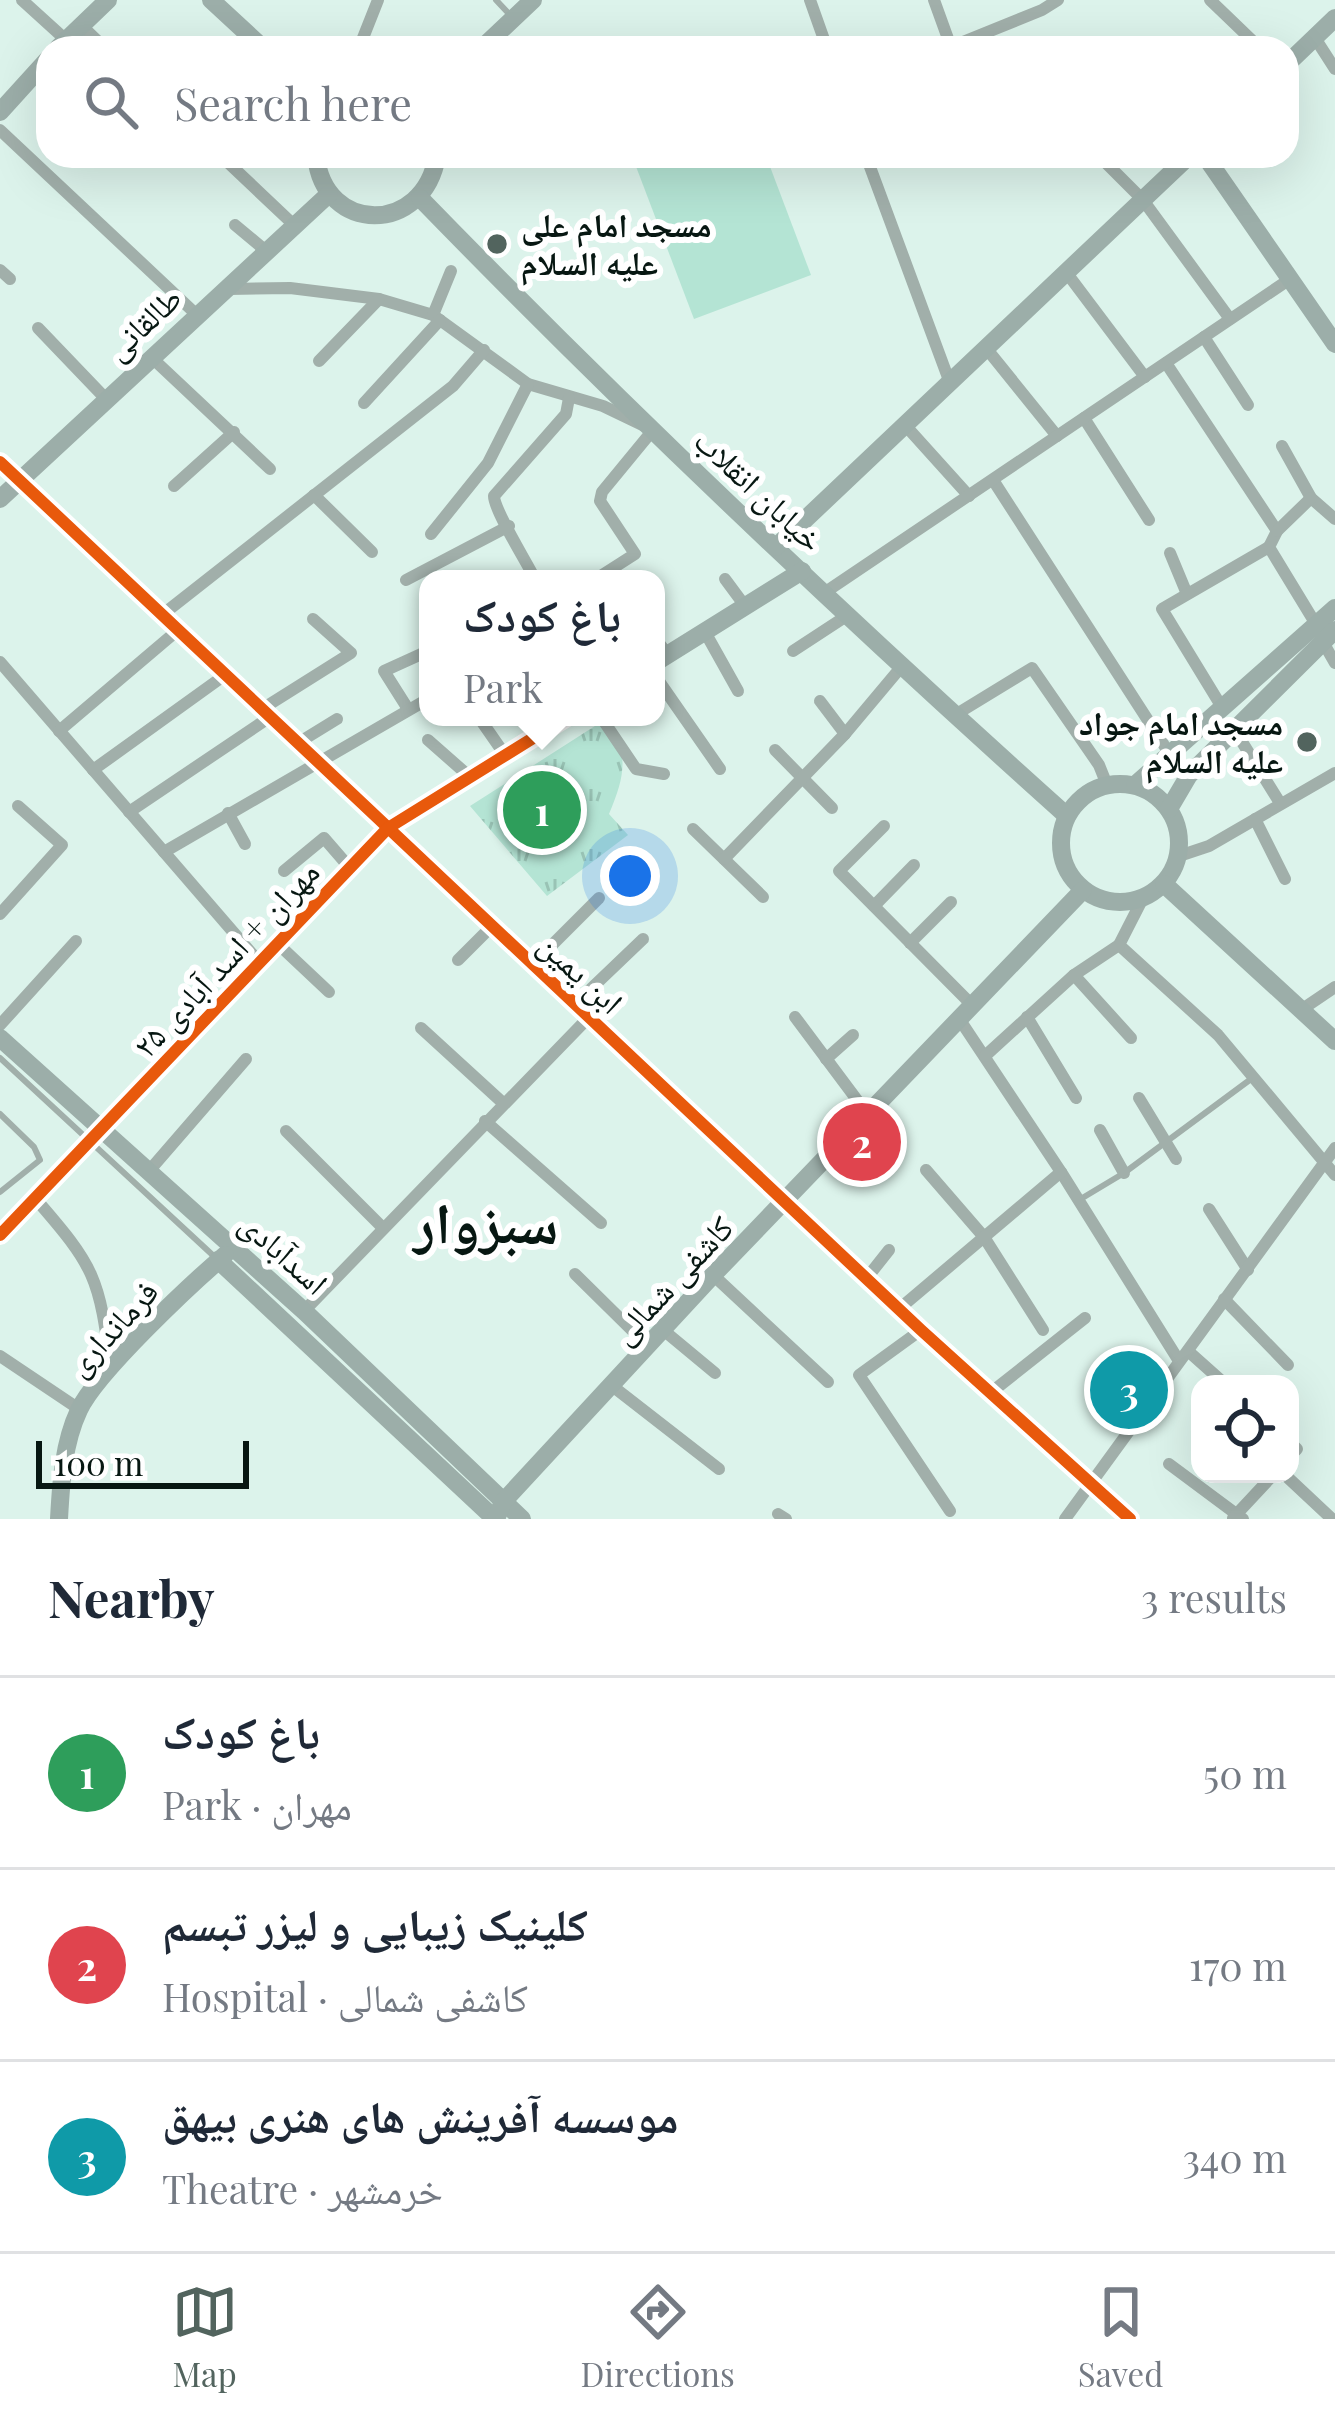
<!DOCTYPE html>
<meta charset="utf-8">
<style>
:root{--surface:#fff;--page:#f6f6f7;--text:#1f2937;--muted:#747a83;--line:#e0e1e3;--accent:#52645e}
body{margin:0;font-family:"Playfair Display","Noto Naskh Arabic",serif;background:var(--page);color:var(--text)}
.controls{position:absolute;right:36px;bottom:36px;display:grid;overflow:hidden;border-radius:24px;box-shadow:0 12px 48px #0002}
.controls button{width:108px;height:108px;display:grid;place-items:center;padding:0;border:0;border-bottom:3px solid var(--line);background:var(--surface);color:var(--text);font:60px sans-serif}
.scale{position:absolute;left:36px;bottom:30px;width:213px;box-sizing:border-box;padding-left:12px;border:6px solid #071712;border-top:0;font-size:33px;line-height:42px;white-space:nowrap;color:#071712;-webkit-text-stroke:9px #fff;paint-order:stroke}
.you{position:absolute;left:630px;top:876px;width:42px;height:42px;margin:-30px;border:9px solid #fff;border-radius:50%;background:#1a73e8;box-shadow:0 0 0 18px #1a73e833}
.badge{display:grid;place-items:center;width:78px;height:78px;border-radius:50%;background:var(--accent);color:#fff;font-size:39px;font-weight:700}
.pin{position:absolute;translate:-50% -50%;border:6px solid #fff;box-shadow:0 3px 12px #0006}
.popup{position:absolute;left:419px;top:570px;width:246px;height:156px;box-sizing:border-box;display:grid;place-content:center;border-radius:24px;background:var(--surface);filter:drop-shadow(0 3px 9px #0005);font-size:39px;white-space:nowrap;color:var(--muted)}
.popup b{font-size:45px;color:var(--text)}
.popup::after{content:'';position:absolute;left:50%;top:100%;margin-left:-24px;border:24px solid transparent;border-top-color:var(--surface)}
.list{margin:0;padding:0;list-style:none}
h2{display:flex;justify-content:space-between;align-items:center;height:156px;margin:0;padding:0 48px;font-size:51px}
h2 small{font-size:39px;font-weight:400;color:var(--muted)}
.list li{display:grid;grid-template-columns:78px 1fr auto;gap:36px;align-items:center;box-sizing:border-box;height:192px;padding:0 48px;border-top:3px solid var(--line)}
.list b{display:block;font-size:45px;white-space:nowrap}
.list p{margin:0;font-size:39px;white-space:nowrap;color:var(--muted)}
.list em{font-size:39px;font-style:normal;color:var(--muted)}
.icon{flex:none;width:66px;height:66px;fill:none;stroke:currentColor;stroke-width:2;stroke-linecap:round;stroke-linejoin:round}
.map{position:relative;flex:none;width:1335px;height:1519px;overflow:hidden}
.search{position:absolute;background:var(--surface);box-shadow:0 12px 48px #0002;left:36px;right:36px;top:36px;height:132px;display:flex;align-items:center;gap:30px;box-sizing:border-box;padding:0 42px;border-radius:36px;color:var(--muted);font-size:45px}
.sheet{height:732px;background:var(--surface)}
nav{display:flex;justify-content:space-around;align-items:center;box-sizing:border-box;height:168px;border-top:3px solid var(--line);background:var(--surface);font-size:33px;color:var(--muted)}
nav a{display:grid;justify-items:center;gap:6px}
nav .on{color:var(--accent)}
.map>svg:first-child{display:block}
.green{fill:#b4e4d4}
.park{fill:url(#park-tufts)}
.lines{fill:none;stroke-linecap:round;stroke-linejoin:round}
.lane{stroke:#a1afaa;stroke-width:6}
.street{stroke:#a1afaa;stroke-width:12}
.secondary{stroke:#9caea9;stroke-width:18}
.cycleway-casing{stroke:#fff;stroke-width:20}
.cycleway{stroke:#e8590c;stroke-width:12}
.poi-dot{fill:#52645e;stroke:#fff;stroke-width:4.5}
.labels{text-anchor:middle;stroke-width:12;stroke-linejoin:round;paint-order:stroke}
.poi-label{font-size:33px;font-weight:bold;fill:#071712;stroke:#fff;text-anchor:start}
.street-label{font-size:33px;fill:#071712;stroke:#fff}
.town-label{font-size:57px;font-weight:bold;fill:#071712;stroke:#fff}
</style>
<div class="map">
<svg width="1335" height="1519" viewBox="0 0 1335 1519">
<defs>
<pattern id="park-tufts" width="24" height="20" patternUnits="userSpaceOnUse" patternTransform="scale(3)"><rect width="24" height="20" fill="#b4e4d4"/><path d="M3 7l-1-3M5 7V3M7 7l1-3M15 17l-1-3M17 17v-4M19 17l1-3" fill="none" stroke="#99c3b5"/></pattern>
</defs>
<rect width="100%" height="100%" fill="#dcf3eb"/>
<polygon class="green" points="632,156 766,156 811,275 694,319"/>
<path class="park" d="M609,717C629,756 625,776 609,814L628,835L547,896L470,806Z"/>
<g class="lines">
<g class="lane">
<polyline points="496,0 511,16"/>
<polyline points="0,1058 218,1260"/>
<polyline points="0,1114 34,1147 40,1160 0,1192"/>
<polyline points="1079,1200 1124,1173 1251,1079"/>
</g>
<g class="street">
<polyline points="22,0 66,40"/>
<polyline points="810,0 827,48"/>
<polyline points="934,0 951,47"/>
<polyline points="1210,0 1260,48"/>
<polyline points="82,26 105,48"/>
<polyline points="1315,38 1335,69"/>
<polyline points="359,48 378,0"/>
<polyline points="948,48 1042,10 1058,0"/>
<polyline points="0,130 197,315"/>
<polyline points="221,156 294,225"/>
<polyline points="866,156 950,383"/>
<polyline points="1099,156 1143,200 1230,319"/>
<polyline points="235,225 265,250"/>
<polyline points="0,270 10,279"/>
<polyline points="1066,272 1145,377"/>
<polyline points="229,289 290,288 379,299 433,315 528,384 603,406 653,430 602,492 600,501 635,554 596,579"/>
<polyline points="433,315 451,271"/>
<polyline points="38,328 106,399"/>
<polyline points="1204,337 1248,405"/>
<polyline points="986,348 1057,436"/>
<polyline points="151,357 270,469"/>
<polyline points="319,361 379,299"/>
<polyline points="1166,363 1277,531 1269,547 1317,626"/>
<polyline points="364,403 440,320"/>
<polyline points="1084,418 1149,520"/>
<polyline points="905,425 969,496"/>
<polyline points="1282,446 1311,498 1335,519"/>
<polyline points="993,480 1171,756"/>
<polyline points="174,486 234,432"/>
<polyline points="314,495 372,552"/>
<polyline points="1277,531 1311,498"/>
<polyline points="431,534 488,463 528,384"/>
<polyline points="1170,553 1187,594"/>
<path d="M535,579C526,561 494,510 494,496L566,414L569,398"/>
<polyline points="725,579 745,606"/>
<polyline points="406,580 509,526"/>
<polyline points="824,593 1290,279"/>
<polyline points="162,615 453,386 484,350"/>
<polyline points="705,632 738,691"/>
<polyline points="656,639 668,655"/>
<polyline points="1323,642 1335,663"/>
<polyline points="793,651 848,615"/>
<polyline points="0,662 260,963"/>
<polyline points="656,677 720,769"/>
<polyline points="820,701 845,734"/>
<polyline points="262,709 351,653 313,619"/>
<polyline points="408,709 384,671 428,651"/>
<polyline points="1223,709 1162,609 1269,547"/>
<polyline points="955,715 1032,668 1099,765 1107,785"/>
<polyline points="601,717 636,769 664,774"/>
<polyline points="480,719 505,755"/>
<polyline points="1234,729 1280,803"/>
<polyline points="59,731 178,630"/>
<polyline points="428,740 470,777"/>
<polyline points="298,743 337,719"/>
<polyline points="775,750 832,808"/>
<polyline points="93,770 225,675"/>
<polyline points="129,812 270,717"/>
<polyline points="228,813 245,844"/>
<polyline points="1255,819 1285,879"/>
<polyline points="884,826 839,871 973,1006"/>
<polyline points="693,829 763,897"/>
<polyline points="164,852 428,699"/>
<polyline points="1179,856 1209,846 1335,773"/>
<polyline points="724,859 845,734 902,666"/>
<polyline points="284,871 324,838 350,868"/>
<polyline points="1143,898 1119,945 1218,1035 1335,1175"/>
<polyline points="874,906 914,865"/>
<polyline points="0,914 62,845 18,806"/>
<polyline points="910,943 951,902"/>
<polyline points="278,944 329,992"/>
<polyline points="458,960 492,926"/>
<polyline points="533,964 599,898"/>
<polyline points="1074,975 1131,1038"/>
<polyline points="575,1004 643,939"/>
<polyline points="1301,1010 1335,987"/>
<polyline points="795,1017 869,1116"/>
<polyline points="1027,1017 1076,1098"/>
<polyline points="960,1020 1061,1172 1179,1361"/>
<polyline points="0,1025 76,941"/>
<polyline points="421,1028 503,1103"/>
<polyline points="985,1056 1074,975 1119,945"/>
<polyline points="826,1059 853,1035"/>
<polyline points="1139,1098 1176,1159"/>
<polyline points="485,1121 601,1223"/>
<polyline points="1100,1130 1124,1173"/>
<polyline points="286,1131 383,1228"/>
<polyline points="926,1170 984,1237 1043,1330"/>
<polyline points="149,1171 246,1059"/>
<path d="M34,1197C96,1268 99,1277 111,1369"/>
<polyline points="1209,1209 1248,1270"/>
<polyline points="0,1235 388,828"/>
<polyline points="575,1274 647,1345"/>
<polyline points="713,1275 828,1382"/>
<polyline points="866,1279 889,1250"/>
<polyline points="1224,1299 1288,1365"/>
<polyline points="899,1309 1061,1172"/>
<polyline points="304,1311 589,1017"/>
<polyline points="662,1329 715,1373"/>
<polyline points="921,1330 859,1375 950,1511"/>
<polyline points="1188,1351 1225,1384"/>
<polyline points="0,1356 79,1409"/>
<polyline points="611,1385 719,1469"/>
<polyline points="989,1394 1085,1318"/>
<polyline points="1290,1442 1297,1449 1290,1456"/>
<polyline points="1169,1464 1243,1519"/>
<polyline points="1284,1474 1332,1519"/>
<polyline points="778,1514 786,1519"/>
<polyline points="1233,1518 1274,1474"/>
<polyline points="1065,1519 1335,1148"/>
</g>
<g class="secondary">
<polyline points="211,0 263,48"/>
<polyline points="58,48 108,0"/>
<polyline points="482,48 533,0"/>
<polyline points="1287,64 1335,18"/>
<polyline points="0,112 48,59"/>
<path d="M316,156C324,235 424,235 437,156"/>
<polyline points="1205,156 1335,344"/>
<path d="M420,198C628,412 845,617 1067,816"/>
<polyline points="0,462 921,1330 1130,1519"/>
<polyline points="0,499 329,194"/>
<polyline points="776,547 1189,156"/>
<polyline points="656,662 802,571"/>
<circle cx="1120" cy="843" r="59"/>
<polyline points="1135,785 1335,608"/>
<polyline points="1169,809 1189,775 1335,630"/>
<polyline points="388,828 567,717"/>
<polyline points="1164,884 1335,1041"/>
<polyline points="0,1038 304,1311 522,1519"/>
<polyline points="218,1260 495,1519"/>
<path d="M59,1519C61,1483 63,1444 79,1410C96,1373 191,1284 225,1255"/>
<polyline points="496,1519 503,1502 713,1275 1083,890"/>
</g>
<defs>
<g id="cycleway">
<polyline points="0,462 921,1330 1130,1519"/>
<polyline points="0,1235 388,828 567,717"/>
</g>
</defs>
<use href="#cycleway" class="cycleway-casing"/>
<use href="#cycleway" class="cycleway"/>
</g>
<g class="poi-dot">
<circle cx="497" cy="244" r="12"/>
<circle cx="1307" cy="742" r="12"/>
</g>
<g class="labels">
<g class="poi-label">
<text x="521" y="237">مسجد امام علی<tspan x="521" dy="38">علیه السلام</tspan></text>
<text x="1283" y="735" text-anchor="end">مسجد امام جواد<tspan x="1283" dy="38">علیه السلام</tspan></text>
</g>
<g class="street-label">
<text transform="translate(143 323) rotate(-43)" y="12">طالقانی</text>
<text transform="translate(759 490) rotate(43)" y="12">خیابان انقلاب</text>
<text transform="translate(226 959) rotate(-47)" y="12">مهران + اسد آبادی ۲۵</text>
<text transform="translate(581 973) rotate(43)" y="12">ابن یمین</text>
<text transform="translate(284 1253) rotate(42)" y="12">اسدآبادی</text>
<text transform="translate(672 1280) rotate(-47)" y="12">کاشفی شمالی</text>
<text transform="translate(112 1328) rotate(-47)" y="12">فرمانداری</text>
</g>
<g class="town-label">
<text x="486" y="1244">سبزوار</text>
</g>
</g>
</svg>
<div class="controls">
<button><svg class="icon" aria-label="locate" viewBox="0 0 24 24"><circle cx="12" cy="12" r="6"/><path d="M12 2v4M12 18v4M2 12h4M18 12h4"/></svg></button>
</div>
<div class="scale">100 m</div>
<div class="you"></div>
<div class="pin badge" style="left:542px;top:810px;background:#2e9e5b">1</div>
<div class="popup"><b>باغ کودک</b>Park</div>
<div class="pin badge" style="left:862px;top:1142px;background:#e0444e">2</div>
<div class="pin badge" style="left:1129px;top:1390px;background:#0f9aa8">3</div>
<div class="search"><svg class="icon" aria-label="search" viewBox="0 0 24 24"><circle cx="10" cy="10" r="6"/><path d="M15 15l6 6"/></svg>Search here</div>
</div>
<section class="sheet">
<h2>Nearby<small>3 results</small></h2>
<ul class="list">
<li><span class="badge" style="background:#2e9e5b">1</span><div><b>باغ کودک</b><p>Park · مهران</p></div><em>50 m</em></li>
<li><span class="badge" style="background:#e0444e">2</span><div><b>کلینیک زیبایی و لیزر تبسم</b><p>Hospital · کاشفی شمالی</p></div><em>170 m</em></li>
<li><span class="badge" style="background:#0f9aa8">3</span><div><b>موسسه آفرینش های هنری بیهق</b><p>Theatre · خرمشهر</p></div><em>340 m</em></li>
</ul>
</section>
<nav>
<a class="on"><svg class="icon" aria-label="map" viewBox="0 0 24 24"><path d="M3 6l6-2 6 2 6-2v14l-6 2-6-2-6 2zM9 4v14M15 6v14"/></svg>Map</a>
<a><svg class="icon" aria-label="directions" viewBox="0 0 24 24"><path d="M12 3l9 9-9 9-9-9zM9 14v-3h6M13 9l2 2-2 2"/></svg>Directions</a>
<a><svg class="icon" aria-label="saved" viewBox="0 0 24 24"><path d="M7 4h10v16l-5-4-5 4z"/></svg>Saved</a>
</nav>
